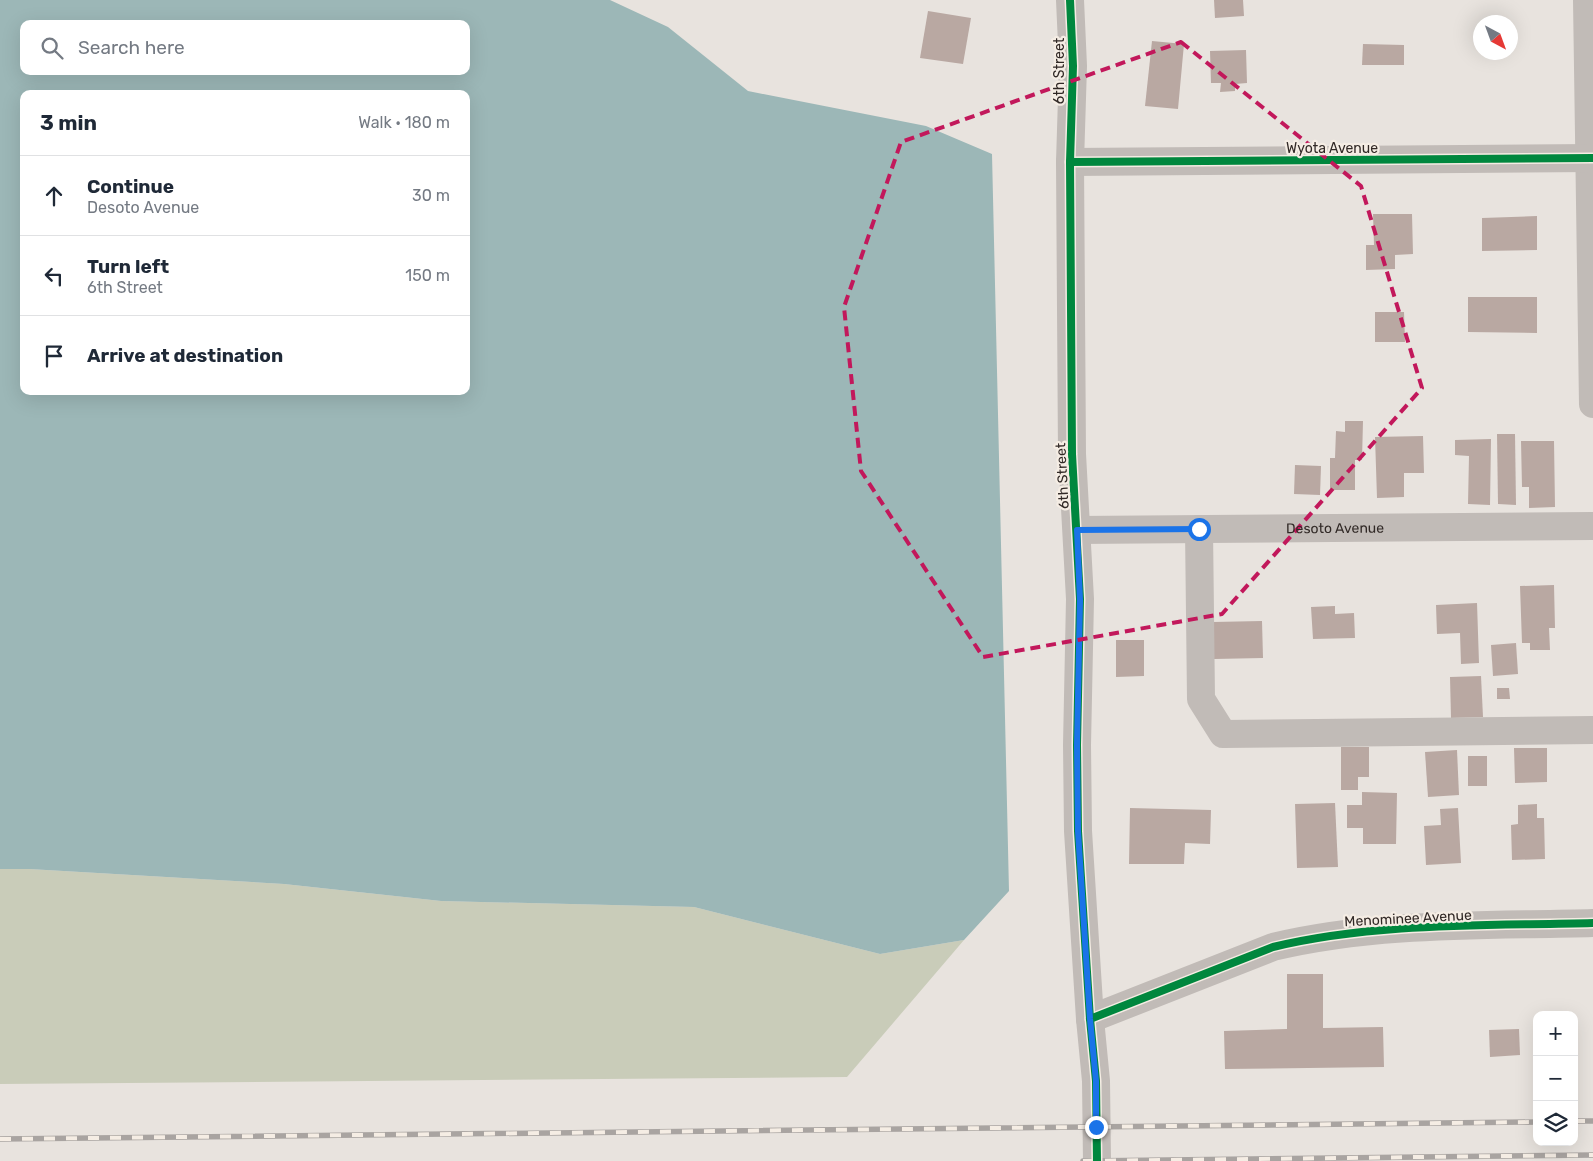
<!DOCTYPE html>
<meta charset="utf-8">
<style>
:root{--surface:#fff;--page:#f2f2f3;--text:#1f2937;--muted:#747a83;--line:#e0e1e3}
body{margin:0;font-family:Rubik,sans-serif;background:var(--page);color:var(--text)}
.controls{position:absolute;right:15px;bottom:15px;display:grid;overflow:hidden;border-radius:10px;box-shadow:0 5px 20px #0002}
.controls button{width:45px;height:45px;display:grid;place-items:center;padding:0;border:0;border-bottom:1px solid var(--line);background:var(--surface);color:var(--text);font:25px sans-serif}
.compass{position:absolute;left:1473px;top:15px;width:45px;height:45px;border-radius:50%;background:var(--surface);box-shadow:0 5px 20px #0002;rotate:139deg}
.stop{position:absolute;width:15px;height:15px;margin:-11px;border:4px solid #1a73e8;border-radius:50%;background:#fff}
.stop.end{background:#1a73e8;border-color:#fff;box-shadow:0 1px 5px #0008}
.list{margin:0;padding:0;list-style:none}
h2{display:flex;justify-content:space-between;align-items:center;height:65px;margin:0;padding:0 20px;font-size:21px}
h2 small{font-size:16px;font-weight:400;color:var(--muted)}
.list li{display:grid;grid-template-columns:32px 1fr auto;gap:15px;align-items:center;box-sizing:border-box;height:80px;padding:0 20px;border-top:1px solid var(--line)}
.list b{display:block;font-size:19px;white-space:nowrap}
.list p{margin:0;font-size:16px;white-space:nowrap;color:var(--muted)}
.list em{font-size:16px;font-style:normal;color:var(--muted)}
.icon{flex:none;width:28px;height:28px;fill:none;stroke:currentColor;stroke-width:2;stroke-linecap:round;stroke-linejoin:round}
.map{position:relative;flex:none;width:1593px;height:1161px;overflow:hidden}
.search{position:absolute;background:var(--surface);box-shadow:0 5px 20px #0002;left:20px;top:20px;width:450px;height:55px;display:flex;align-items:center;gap:12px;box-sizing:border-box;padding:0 18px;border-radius:10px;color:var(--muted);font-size:19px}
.panel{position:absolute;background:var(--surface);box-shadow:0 5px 20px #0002;left:20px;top:90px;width:450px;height:305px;border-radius:10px}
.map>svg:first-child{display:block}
.green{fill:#c9ccb9}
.water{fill:#9cb7b7;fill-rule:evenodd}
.building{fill:#b9a8a2}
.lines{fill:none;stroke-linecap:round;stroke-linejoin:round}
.minor{stroke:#c1bbb7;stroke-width:28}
.rail-casing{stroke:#a9a4a1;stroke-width:5.5}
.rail{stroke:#f5ede4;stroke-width:4;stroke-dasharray:11;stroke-linecap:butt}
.cycleway-casing{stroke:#f5ede4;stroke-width:11}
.cycleway{stroke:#00873e;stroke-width:8}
.route{stroke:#1a73e8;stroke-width:6}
.marked{fill:none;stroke:#c2185b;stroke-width:4;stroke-dasharray:10 6;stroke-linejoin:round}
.labels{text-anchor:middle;stroke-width:4.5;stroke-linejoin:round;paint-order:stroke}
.street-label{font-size:14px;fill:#312926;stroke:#f5ede4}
</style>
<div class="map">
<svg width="1593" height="1161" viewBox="0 0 1593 1161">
<rect width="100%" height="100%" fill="#e8e3de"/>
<polygon class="green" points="0,869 29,869 284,884 441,901 694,907 880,954 964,940 847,1077 0,1084"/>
<path class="water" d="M0,0H610L668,27L748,91L926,126L992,154L1009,891L964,940L880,954L694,907L441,901L284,884L29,869H0ZM24,24H466V71H24ZM24,94H466V391H24Z"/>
<g class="building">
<polygon points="1214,0 1243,0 1244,16 1215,18"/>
<polygon points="928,11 971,18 963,64 920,58"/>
<polygon points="1152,41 1184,44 1178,109 1145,106"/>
<polygon points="1363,44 1404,45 1404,65 1362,65"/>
<polygon points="1246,50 1247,83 1235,84 1235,91 1220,92 1221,83 1211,83 1210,51"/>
<polygon points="1373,214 1412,214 1413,254 1395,255 1395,269 1366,270 1366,245 1374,245"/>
<polygon points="1537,216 1537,250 1482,251 1482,218"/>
<polygon points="1468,297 1537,297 1537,333 1468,332"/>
<polygon points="1375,312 1404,312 1405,342 1375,342"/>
<polygon points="1345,421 1363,421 1362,460 1355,460 1355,490 1330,490 1330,458 1335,458 1336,431 1345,432"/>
<polygon points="1497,434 1515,434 1516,505 1498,504"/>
<polygon points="1423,436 1424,473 1404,473 1404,497 1377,498 1375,437"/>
<polygon points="1491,439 1490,505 1468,504 1469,456 1455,455 1455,440"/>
<polygon points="1521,441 1554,441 1555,507 1529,508 1529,487 1522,487"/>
<polygon points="1295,465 1321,466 1320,495 1294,494"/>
<polygon points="1554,585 1555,628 1549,628 1550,650 1530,650 1530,643 1522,643 1520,586"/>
<polygon points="1477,603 1479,663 1461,664 1460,633 1437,634 1436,605"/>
<polygon points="1335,606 1335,614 1354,613 1355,638 1313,639 1311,607"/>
<polygon points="1262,621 1263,658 1214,659 1213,622"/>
<polygon points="1116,640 1144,640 1144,676 1116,677"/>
<polygon points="1516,643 1518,674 1493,676 1491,645"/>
<polygon points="1481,676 1483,717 1451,718 1450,677"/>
<polygon points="1497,688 1509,688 1510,699 1497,699"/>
<polygon points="1341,747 1369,747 1369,777 1358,777 1358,790 1341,790"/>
<polygon points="1514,748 1547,748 1547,782 1515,783"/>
<polygon points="1457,750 1459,795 1428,797 1425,752"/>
<rect x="1468" y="756" width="19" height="30"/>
<polygon points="1362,792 1397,793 1396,844 1363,844 1363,828 1347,828 1347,805 1362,805"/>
<polygon points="1335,803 1338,867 1297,868 1295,804"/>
<polygon points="1537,804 1537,818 1544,818 1545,859 1512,860 1511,825 1518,824 1518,805"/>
<polygon points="1130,808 1211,810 1210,844 1185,843 1184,864 1129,864"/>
<polygon points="1458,808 1461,863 1426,865 1424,826 1441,825 1440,809"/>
<polygon points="1287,974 1323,974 1323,1028 1383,1027 1384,1067 1225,1069 1224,1031 1287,1029"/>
<polygon points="1519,1029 1520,1055 1490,1057 1489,1030"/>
</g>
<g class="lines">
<g class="minor">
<polyline points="1070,0 1073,66 1070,162 1072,454 1080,599 1077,745 1078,831 1090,1019 1096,1081 1097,1161"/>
<polyline points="1587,0 1593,404"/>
<polyline points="1070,162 1593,158"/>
<polyline points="1199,529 1201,699 1223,734 1593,730"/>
<path id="s1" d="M1077,530L1593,526"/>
<path d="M1090,1019L1273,947C1378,922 1486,926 1593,923"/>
</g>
<defs>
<g id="rail">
<polyline points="1574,1121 1593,1121"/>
<polyline points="0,1139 1537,1122"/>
<polyline points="1083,1161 1593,1155"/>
</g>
</defs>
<use href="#rail" class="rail-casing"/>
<use href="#rail" class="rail"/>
<defs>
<g id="cycleway">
<polyline points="1070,0 1073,66 1070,162 1072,454 1080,599 1077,745 1078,831 1090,1019 1096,1081 1097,1161"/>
<polyline points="1070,162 1593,158"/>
<path d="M1090,1019L1273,947C1378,922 1486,926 1593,923"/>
</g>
</defs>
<use href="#cycleway" class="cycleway-casing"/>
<use href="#cycleway" class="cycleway"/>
</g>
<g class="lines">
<polyline class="route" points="1096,1127 1096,1081 1090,1019 1078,831 1077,745 1080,600 1077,530 1199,529"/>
</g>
<path class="marked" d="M1181,42L1361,186L1422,388L1222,614L983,657L861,471L844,307L901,142Z"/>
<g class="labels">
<g class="street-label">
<text transform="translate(1059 71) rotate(-90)" y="5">6th Street</text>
<text x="1332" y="153">Wyota Avenue</text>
<text transform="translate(1062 476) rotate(-93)" y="5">6th Street</text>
<text dy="5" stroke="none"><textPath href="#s1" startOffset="258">Desoto Avenue</textPath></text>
<text transform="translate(1408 918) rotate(-3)" y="5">Menominee Avenue</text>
</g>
</g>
</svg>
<div class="controls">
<button>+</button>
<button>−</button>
<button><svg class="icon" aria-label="layers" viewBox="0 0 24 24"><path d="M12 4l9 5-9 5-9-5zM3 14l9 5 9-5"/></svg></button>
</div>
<svg class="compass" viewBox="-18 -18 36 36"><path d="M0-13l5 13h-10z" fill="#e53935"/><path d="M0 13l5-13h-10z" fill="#747a83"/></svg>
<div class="stop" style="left:1199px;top:529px"></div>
<div class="stop end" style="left:1096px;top:1127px"></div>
<div class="search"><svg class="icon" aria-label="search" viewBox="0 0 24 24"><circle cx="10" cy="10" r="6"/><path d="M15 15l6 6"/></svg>Search here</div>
<section class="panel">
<h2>3 min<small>Walk · 180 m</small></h2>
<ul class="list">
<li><svg class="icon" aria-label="ahead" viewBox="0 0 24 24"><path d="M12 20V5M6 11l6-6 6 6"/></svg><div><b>Continue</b><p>Desoto Avenue</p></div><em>30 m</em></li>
<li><svg class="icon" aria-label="left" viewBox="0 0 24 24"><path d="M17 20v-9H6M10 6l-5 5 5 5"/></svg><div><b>Turn left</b><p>6th Street</p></div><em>150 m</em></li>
<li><svg class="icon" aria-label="arrive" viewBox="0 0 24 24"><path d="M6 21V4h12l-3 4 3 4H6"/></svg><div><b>Arrive at destination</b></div></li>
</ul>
</section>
</div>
